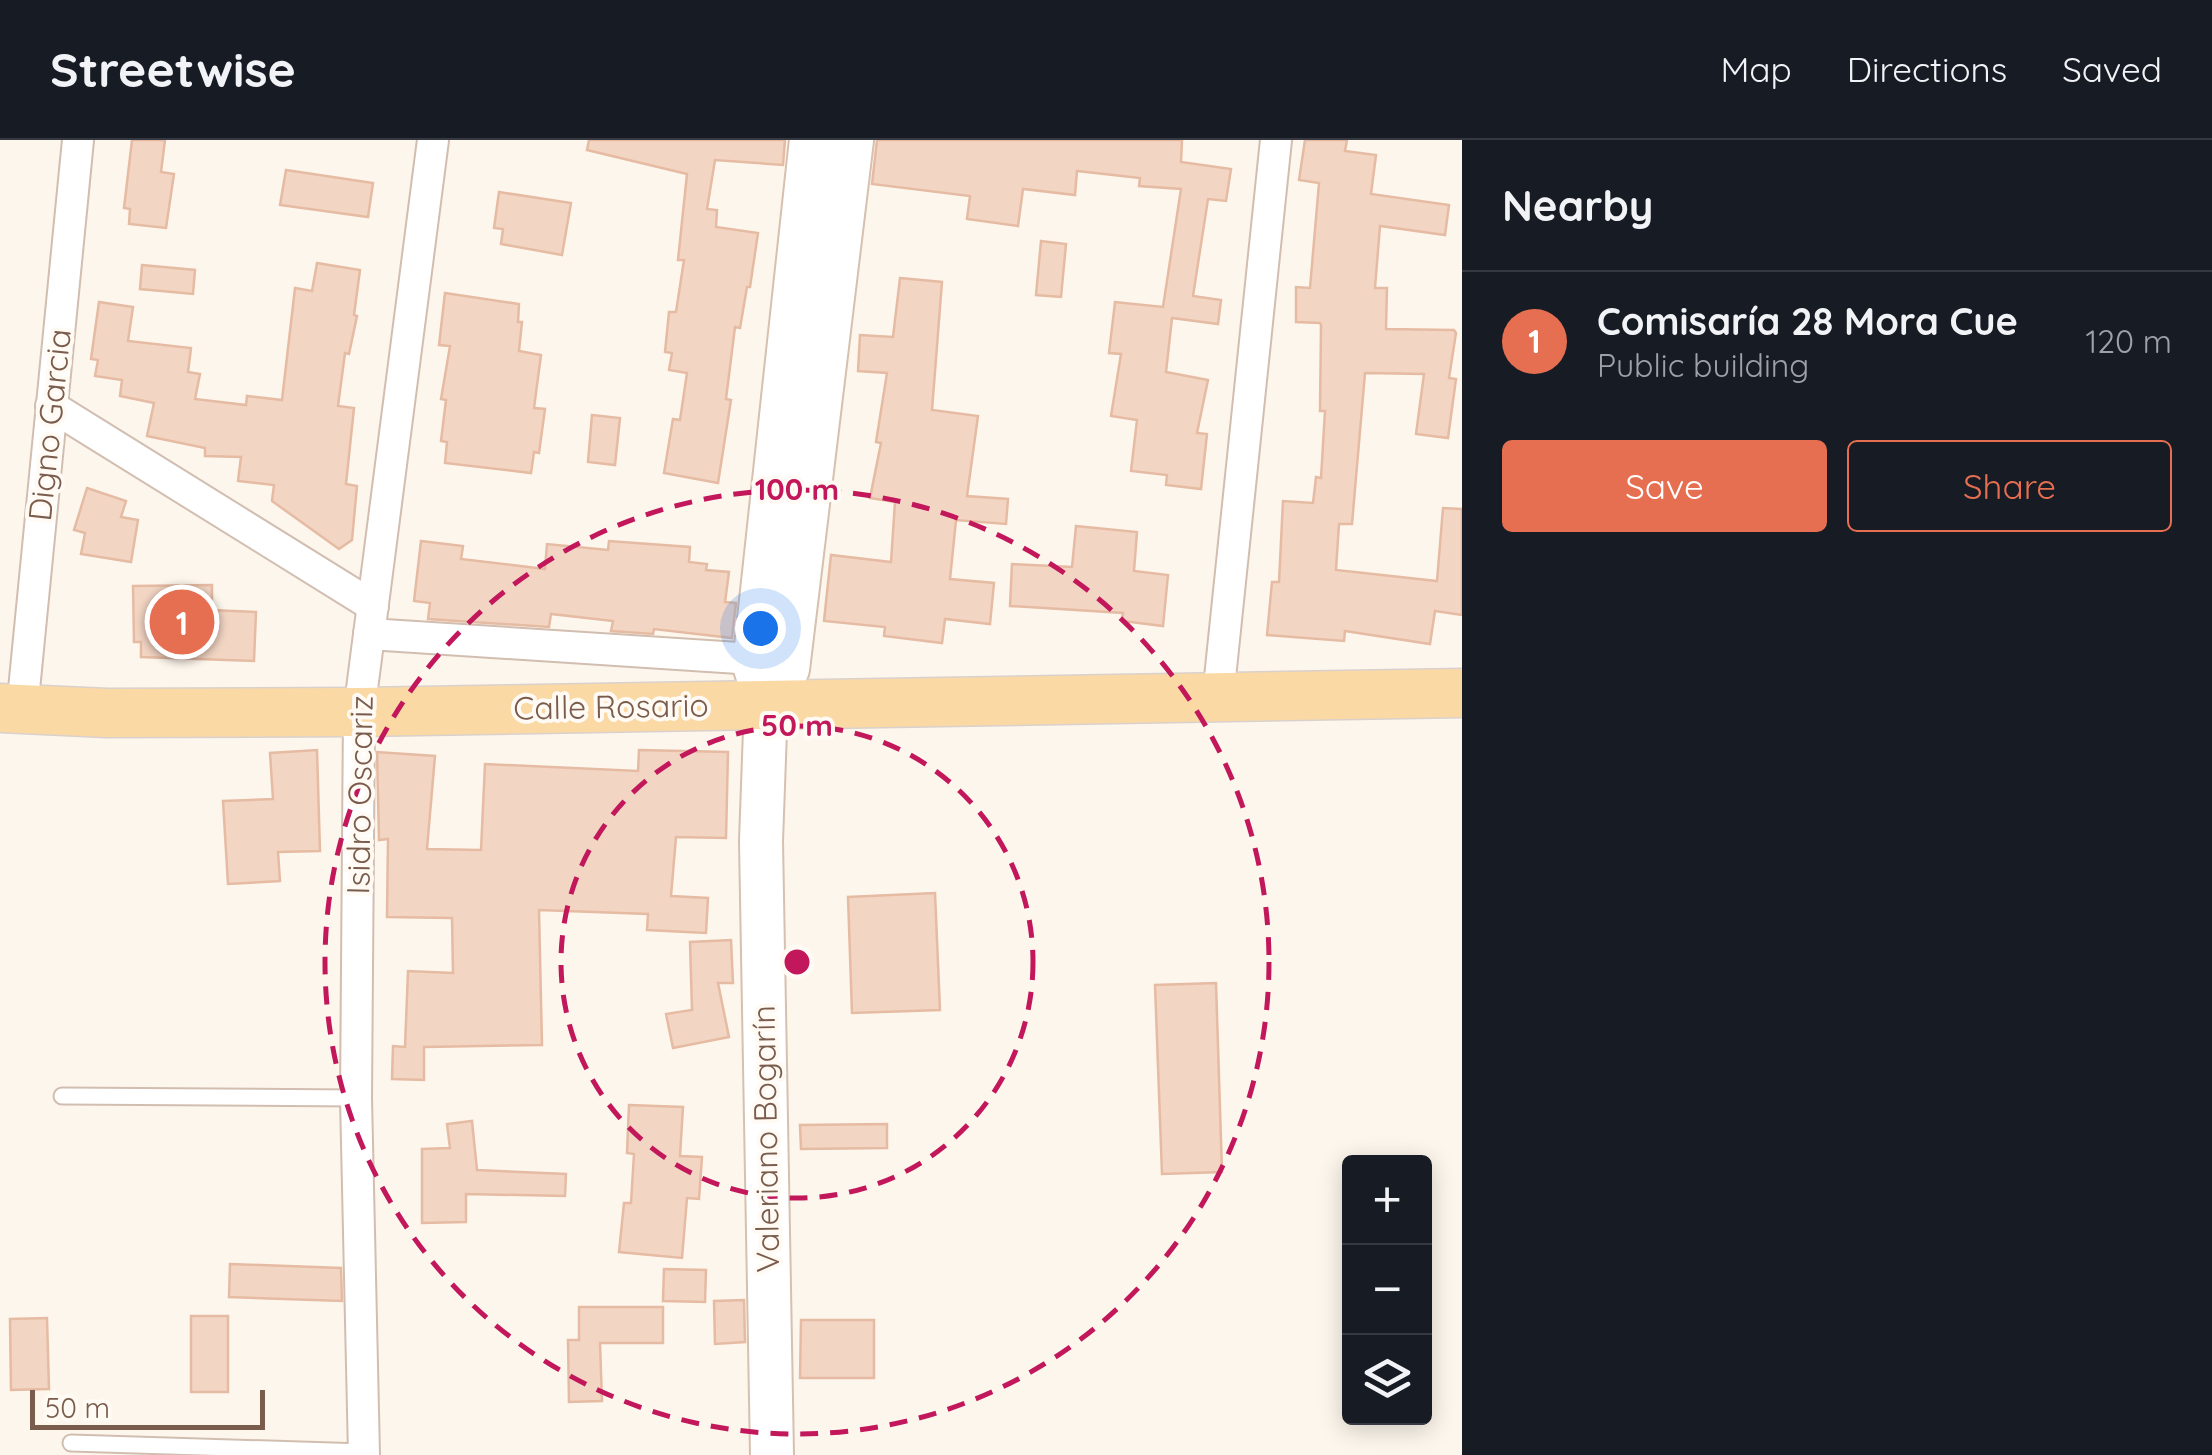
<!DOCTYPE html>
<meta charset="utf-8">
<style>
:root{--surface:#171b24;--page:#20242c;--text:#f1f3f6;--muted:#9ea1a6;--line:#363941;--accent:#e76f51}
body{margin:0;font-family:Quicksand,sans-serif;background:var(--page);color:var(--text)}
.controls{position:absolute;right:30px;bottom:30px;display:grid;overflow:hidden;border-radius:10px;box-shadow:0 5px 25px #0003}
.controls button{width:90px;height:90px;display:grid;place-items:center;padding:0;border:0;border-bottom:2px solid var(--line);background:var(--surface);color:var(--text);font:50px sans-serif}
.scale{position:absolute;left:30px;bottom:25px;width:235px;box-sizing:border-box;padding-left:10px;border:5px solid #7a5c4d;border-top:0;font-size:28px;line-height:35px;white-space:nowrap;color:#7a5c4d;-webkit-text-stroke:8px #fffaf3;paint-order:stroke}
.you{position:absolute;left:760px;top:488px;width:35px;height:35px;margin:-25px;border:8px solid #fff;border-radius:50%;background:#1a73e8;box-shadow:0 0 0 15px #1a73e833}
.badge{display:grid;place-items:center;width:65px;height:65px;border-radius:50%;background:var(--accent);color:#fff;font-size:32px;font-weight:700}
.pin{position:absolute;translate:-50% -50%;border:5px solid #fff;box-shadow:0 2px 10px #0006}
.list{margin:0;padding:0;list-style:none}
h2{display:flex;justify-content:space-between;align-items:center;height:130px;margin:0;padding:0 40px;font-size:42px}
h2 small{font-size:32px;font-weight:400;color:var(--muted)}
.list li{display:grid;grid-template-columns:65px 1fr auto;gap:30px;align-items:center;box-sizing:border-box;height:140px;padding:0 40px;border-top:2px solid var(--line)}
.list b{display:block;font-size:38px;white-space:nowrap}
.list p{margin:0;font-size:32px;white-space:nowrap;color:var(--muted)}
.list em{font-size:32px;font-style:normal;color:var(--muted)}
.actions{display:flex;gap:20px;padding:30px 40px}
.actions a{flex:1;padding:22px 0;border:2px solid var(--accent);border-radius:10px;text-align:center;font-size:35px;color:var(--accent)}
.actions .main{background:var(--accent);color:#fff}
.icon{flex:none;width:55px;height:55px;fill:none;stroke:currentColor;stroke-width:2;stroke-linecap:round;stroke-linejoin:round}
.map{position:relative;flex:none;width:1462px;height:1315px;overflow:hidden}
header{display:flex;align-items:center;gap:60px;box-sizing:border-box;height:140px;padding:0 50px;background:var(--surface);border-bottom:2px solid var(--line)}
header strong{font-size:48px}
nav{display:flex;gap:55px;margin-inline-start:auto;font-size:35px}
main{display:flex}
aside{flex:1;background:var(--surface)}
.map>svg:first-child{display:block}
.building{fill:#f3d5c3;stroke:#e6bba3;stroke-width:2.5}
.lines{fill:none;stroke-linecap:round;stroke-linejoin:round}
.lane-casing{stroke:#d1beb0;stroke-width:19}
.street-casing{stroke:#d1beb0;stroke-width:34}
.secondary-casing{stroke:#d6c0b0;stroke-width:46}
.primary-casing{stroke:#dad1cd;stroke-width:51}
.lane{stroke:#fff;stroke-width:15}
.street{stroke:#fff;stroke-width:30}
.secondary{stroke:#fff;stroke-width:42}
.primary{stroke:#fbd9a5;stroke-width:48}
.ring{fill:none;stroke:#c2185b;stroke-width:5;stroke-dasharray:18 12}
.labels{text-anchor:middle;stroke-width:8;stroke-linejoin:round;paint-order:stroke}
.street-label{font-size:32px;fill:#7a5c4d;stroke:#fffaf3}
.centre{fill:#c2185b;stroke:#fffaf3;stroke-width:5}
.ring-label{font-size:30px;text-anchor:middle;font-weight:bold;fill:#c2185b;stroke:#fffaf3;stroke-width:8;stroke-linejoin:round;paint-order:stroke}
</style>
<header>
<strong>Streetwise</strong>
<nav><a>Map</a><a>Directions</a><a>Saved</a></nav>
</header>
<main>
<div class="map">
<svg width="1462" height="1315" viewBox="0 0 1462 1315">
<rect width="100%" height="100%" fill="#fdf6ec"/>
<g class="building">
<polygon points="132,0 165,0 161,32 174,34 166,88 129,84 130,69 124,68"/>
<polygon points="589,0 785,0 783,25 715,20 707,69 717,70 716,87 758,93 750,147 747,147 740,188 735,187 726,259 731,260 718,343 664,333 673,279 680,280 687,233 669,230 672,213 665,212 669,172 676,172 684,120 678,120 687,34 587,10"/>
<polygon points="877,0 1182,0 1181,22 1231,29 1226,61 1208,59 1193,156 1221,160 1218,184 1172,178 1166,232 1208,240 1197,293 1207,294 1201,349 1166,345 1167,335 1131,331 1137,280 1111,276 1121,214 1109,213 1115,162 1163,167 1181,49 1139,46 1140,38 1077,31 1075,55 1023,49 1018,86 967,79 970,56 872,44"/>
<polygon points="1305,0 1347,0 1345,11 1376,15 1371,54 1449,65 1445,95 1380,86 1375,148 1387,148 1386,189 1454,190 1456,193 1449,238 1456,239 1448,298 1416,294 1424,234 1365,233 1352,384 1339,384 1336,430 1437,441 1443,368 1462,369 1462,475 1435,471 1430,504 1345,491 1344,501 1267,495 1272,442 1279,442 1283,361 1313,363 1316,337 1321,338 1325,271 1320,271 1321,185 1320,183 1296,182 1296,147 1310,148 1319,43 1299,40"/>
<polygon points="286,30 373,43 368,77 280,65"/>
<polygon points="499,52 571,63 562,115 501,104 503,89 494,88"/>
<polygon points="1041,101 1066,104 1061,157 1036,155"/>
<polygon points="317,123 360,130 354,175 357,176 349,214 345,213 338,266 354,268 346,344 357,346 352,400 339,409 272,361 274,345 238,341 241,317 205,316 205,308 147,296 154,263 120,256 122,240 95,236 98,220 91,219 99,162 133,167 128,201 191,208 188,232 200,234 195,259 246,265 247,256 282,260 295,148 312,151"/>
<polygon points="142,125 195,130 193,154 140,149"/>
<polygon points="900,138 942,142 932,270 978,276 967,356 1008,359 1006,384 956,380 950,439 994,443 990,484 945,479 942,503 884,496 885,487 824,481 831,415 891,422 895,362 870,358 881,303 876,302 887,233 858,231 860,195 893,197"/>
<polygon points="445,153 519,164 518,182 522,182 519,211 541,215 534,268 545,269 539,313 534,312 531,333 445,323 447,302 441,301 446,260 441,259 450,206 439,205"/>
<polygon points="592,275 620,278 615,325 588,322"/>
<polygon points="87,348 126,361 121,377 138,380 131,422 81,414 85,393 74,390"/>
<polygon points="1076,386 1137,392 1134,431 1168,435 1163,486 1122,481 1123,473 1010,466 1012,424 1072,427"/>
<polygon points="421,401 463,406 461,419 545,429 547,404 608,410 609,401 690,407 689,422 707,424 706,430 729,432 725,462 736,463 732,498 654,489 653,494 611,491 613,481 551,474 549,487 428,479 430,463 414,461"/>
<polygon points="212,445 212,470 256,472 254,521 141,517 141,502 134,502 133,446"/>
<polygon points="317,610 320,711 278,712 280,741 228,744 223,661 273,659 270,613"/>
<polygon points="639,610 728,612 726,698 676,697 671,756 708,758 706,793 647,790 648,774 539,770 542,905 424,907 424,940 392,939 393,906 405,907 408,831 453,833 452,778 387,777 388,699 379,700 377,612 435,616 427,709 481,710 485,624 638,631"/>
<polygon points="935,753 940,870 852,873 848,757"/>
<polygon points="731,800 733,843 718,843 729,897 673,908 666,874 692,870 690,802"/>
<polygon points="1216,843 1222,1032 1162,1034 1155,845"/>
<polygon points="629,965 683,967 680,1016 702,1017 699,1059 687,1058 682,1118 619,1112 624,1063 631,1063 634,1014 627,1013"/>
<polygon points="472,981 477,1030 566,1034 565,1056 466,1054 466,1082 422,1083 422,1009 450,1008 447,984"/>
<polygon points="887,984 887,1008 801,1009 800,985"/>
<polygon points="230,1124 341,1128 342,1161 229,1157"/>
<polygon points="664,1129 706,1130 705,1162 663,1161"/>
<polygon points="744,1160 745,1202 715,1204 714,1161"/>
<polygon points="579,1167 663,1167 663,1203 600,1203 602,1261 569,1262 568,1200 579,1200"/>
<rect x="191" y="1176" width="37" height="76"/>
<polygon points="47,1178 49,1249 11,1250 10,1179"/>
<polygon points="801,1180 874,1180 874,1238 800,1238"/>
</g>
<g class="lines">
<defs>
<g id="lane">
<polyline points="62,956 356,958"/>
<polyline points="71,1303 364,1312"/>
</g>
<g id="street">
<polyline points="51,266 373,466"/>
<polyline points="369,494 754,519"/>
<polyline points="1218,557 1276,0"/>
<polyline points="22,570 78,0"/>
<polyline points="364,1315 356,958 359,572 433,0"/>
</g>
<g id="secondary">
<polyline points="766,563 788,529 852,0"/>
<polyline points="772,1315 761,701 766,563 754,525 811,0"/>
</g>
<polyline id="primary" points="0,568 107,573 359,572 1462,553"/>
</defs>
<use href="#lane" class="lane-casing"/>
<use href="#street" class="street-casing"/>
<use href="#secondary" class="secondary-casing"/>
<use href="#primary" class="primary-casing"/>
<use href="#lane" class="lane"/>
<use href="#street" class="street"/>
<use href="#secondary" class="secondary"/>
<use href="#primary" class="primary"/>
</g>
<g class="ring">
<circle cx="797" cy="822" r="236"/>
<circle cx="797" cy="822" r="472"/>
</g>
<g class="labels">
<g class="street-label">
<text transform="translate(50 285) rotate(-84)" y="11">Digno Garcia</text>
<text transform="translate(611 567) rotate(-1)" y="11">Calle Rosario</text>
<text transform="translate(360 655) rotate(-89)" y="11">Isidro Oscariz</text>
<text transform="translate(766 999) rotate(-91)" y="11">Valeriano Bogarín</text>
</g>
</g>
<circle cx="797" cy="822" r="15" class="centre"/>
<g class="ring-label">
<text x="797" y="360">100 m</text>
<text x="797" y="596">50 m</text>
</g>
</svg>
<div class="controls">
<button>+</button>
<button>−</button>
<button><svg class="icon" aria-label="layers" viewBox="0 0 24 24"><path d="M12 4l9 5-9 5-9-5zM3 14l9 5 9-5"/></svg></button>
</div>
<div class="scale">50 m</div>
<div class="you"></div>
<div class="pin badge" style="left:182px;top:482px">1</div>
</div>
<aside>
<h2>Nearby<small></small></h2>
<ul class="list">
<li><span class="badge">1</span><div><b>Comisaría 28 Mora Cue</b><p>Public building</p></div><em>120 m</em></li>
</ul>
<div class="actions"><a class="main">Save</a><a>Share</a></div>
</aside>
</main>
